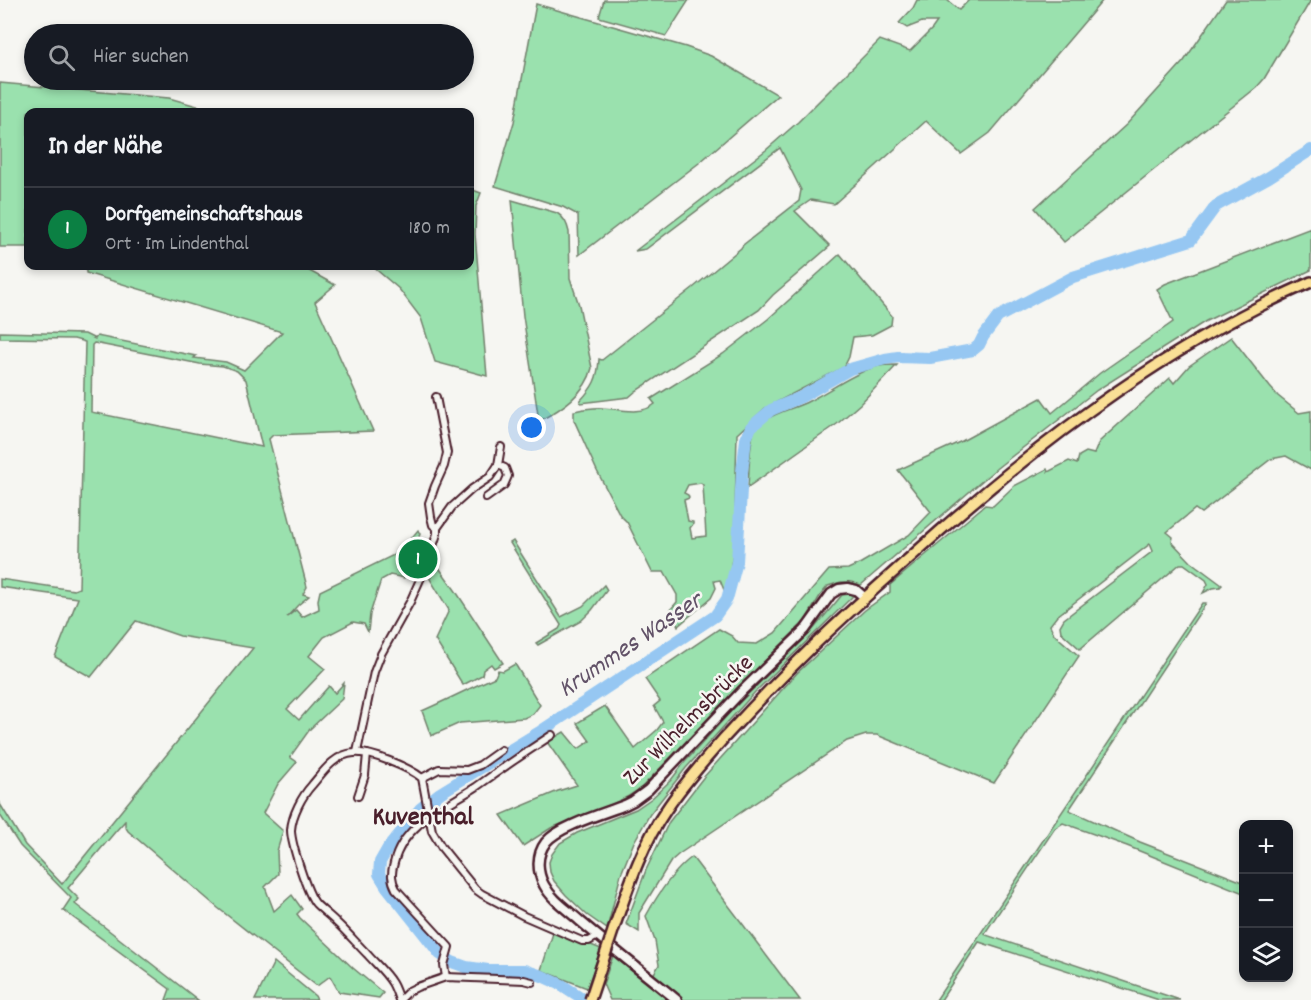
<!DOCTYPE html>
<html lang="de">
<meta charset="utf-8">
<style>
:root{--surface:#171b24;--page:#20242c;--text:#f1f3f6;--muted:#9ea1a6;--line:#363941;--accent:#0b8043}
body{margin:0;font-family:Dekko,sans-serif;background:var(--page);color:var(--text)}
.controls{position:absolute;right:18px;bottom:18px;display:grid;overflow:hidden;border-radius:12px;box-shadow:0 3px 9px #0003}
.controls button{width:54px;height:54px;display:grid;place-items:center;padding:0;border:0;border-bottom:2px solid var(--line);background:var(--surface);color:var(--text);font:30px sans-serif}
.you{position:absolute;left:532px;top:428px;width:21px;height:21px;margin:-15px;border:4px solid #fff;border-radius:50%;background:#1a73e8;box-shadow:0 0 0 9px #1a73e833}
.badge{display:grid;place-items:center;width:39px;height:39px;border-radius:50%;background:var(--accent);color:#fff;font-size:20px;font-weight:700}
.pin{position:absolute;translate:-50% -50%;border:3px solid #fff;box-shadow:0 2px 6px #0006}
.list{margin:0;padding:0;list-style:none}
h2{display:flex;justify-content:space-between;align-items:center;height:78px;margin:0;padding:0 24px;font-size:26px}
h2 small{font-size:20px;font-weight:400;color:var(--muted)}
.list li{display:grid;grid-template-columns:39px 1fr auto;gap:18px;align-items:center;box-sizing:border-box;height:84px;padding:0 24px;border-top:2px solid var(--line)}
.list b{display:block;font-size:22px;white-space:nowrap}
.list p{margin:0;font-size:20px;white-space:nowrap;color:var(--muted)}
.list em{font-size:20px;font-style:normal;color:var(--muted)}
.icon{flex:none;width:33px;height:33px;fill:none;stroke:currentColor;stroke-width:2;stroke-linecap:round;stroke-linejoin:round}
.map{position:relative;flex:none;width:1311px;height:1000px;overflow:hidden}
.search{position:absolute;background:var(--surface);box-shadow:0 3px 9px #0003;left:24px;top:24px;width:450px;height:66px;display:flex;align-items:center;gap:15px;box-sizing:border-box;padding:0 21px;border-radius:33px;color:var(--muted);font-size:22px}
.panel{position:absolute;background:var(--surface);box-shadow:0 3px 9px #0003;left:24px;top:108px;width:450px;height:162px;border-radius:12px}
.map>svg:first-child{display:block}
.green{fill:#9ae1ae;stroke:#72806c;stroke-width:1.5;fill-rule:evenodd}
.lines{fill:none;stroke-linecap:round;stroke-linejoin:round}
.river{stroke:#96c7f2;stroke-width:12}
.street-casing{stroke:#4a1f2b;stroke-width:10}
.secondary-casing{stroke:#4a1f2b;stroke-width:13}
.primary-casing{stroke:#4a1f2b;stroke-width:14}
.street{stroke:#f6f6f2;stroke-width:6}
.secondary{stroke:#f6f6f2;stroke-width:8}
.primary{stroke:#fadf96;stroke-width:9}
.primary-bridge-casing{stroke:#4a1f2b;stroke-width:14;stroke-linecap:butt}
.primary-bridge{stroke:#fadf96;stroke-width:9}
.labels{text-anchor:middle;stroke-width:5;stroke-linejoin:round;paint-order:stroke}
.street-label{font-size:24px;fill:#4a1f2b;stroke:#f6f6f2}
.water-label{font-size:26px;font-style:italic;fill:#615167;stroke:#f6f6f2}
.quarter-label{font-size:27px;font-weight:bold;fill:#4a1f2b;stroke:#f6f6f2}
</style>
<div class="map">
<svg width="1311" height="1000" viewBox="0 0 1311 1000">
<rect width="100%" height="100%" fill="#f6f6f2"/>
<filter id="ink" filterUnits="userSpaceOnUse"><feTurbulence type="fractalNoise" baseFrequency=".0167" numOctaves="2"/><feDisplacementMap in="SourceGraphic" scale="12" xChannelSelector="R" yChannelSelector="G"/><feConvolveMatrix kernelMatrix="1 2 1 2 8 2 1 2 1" color-interpolation-filters="sRGB"/></filter>
<g filter="url(#ink)">
<g class="green">
<polygon points="604,0 689,0 666,36 599,17"/>
<path d="M917,0H947L959,10L969,0H1103L990,133L961,154L926,121L834,204L811,200L795,211L830,246L773,295L759,310L636,391L629,397L581,403L580,401C593,387 598,379 599,359L602,360L694,287L741,248L743,245L799,201L801,190L780,148L646,249L635,251L766,150L798,122L880,40L910,51L932,29L937,22H922L907,28L899,23L913,8Z"/>
<polygon points="1226,0 1311,0 1264,79 1257,87 1064,242 1035,208 1127,124 1184,61"/>
<polygon points="536,4 686,47 711,56 778,95 699,163 579,255 578,215 563,207 495,186 514,122"/>
<polygon points="0,83 169,98 218,112 28,112 28,247 0,247"/>
<polygon points="470,189 481,193 476,206 475,234 487,376 435,362 421,318 399,289 372,266 470,266"/>
<path d="M512,200L557,213C565,218 567,224 569,232L570,278L579,305L592,368C586,393 562,409 539,421L523,316Z"/>
<polygon points="1311,228 1311,270 1206,321 1097,390 997,468 861,585 851,582 841,582 828,586 820,596 805,621 726,700 642,787 627,797 613,804 551,828 523,846 501,815 558,791 577,785 547,742 564,732 578,749 590,741 577,723 605,706 635,749 657,730 663,722 654,706 660,701 645,679 719,629 732,636 738,643 757,644 775,633 829,570 848,569 861,563 909,535 931,512 898,470 962,441 1041,398 1052,413 1100,373 1173,322 1157,289 1165,284"/>
<path d="M840,254L892,316L891,325L872,335L853,337L849,357L844,367L765,408L737,434L734,546L728,584L724,590L720,580L714,581L716,588L711,598L678,626L671,609L677,602V595L664,572H652L627,522L620,515L597,471L574,420V411C584,409 593,407 603,408C620,409 640,416 655,404L651,399L723,354L768,319ZM701,483L703,485L706,536L692,538L690,528L693,524V522L688,521L684,500L689,498L688,495L684,493L688,485Z"/>
<path d="M86,266H296L304,268L335,285L315,302L373,431L273,435L269,439L307,587L303,594L309,596L298,605L287,617L296,610L302,617L319,609L318,600L320,591L400,552L418,530L420,534L404,578L390,575L381,580L370,614L368,632L364,624L353,622L324,637L309,656L325,669L287,709L299,720L329,686L335,693L344,683L342,699L310,729L290,757L297,762L278,784L263,813L283,831L277,851L278,874L265,887L274,911L292,895L302,909L297,914L300,918L353,968L383,993L379,998L339,992L330,976L317,986L218,908L128,831L125,826V821L115,832L68,888L79,899L75,904L198,1000H166L170,989L63,910L71,898L20,846L0,815V804L25,845L62,884L253,648L180,636L136,621L91,677L55,657L78,598L0,587V579L74,590L79,588L85,342L74,339L0,338V332L85,334L95,339L97,336L196,356L194,358L226,362L244,370L282,332L86,273ZM94,343L200,364L223,366L237,371L246,380L262,447L91,412L92,345Z"/>
<polygon points="1231,337 1270,387 1278,396 1299,413 1311,411 1311,470 1286,456 1271,459 1201,513 1195,509 1167,532 1173,537 1172,542 1191,562 1222,585 1220,587 1213,588 1203,593 1208,584 1206,580 1184,564 1180,564 1080,649 1061,632 1060,626 1064,619 1153,551 1150,544 1057,616 1050,625 1054,634 1079,656 994,783 877,735 866,735 847,741 679,854 671,861 639,913 639,932 626,924 646,870 669,822 702,779 797,673 865,610 890,592 890,585 985,505 993,506 1014,486 1047,469 1048,472 1069,461 1077,464 1079,456 1086,452 1094,454 1099,442 1170,378 1174,383 1189,366"/>
<path d="M897,365L860,404L837,424L748,487C749,475 749,436 756,428C769,413 792,410 809,401C829,391 848,377 869,369C878,365 887,365 897,365Z"/>
<polygon points="513,541 561,617 583,606 604,585 607,590 592,610 581,621 538,645 536,643 559,629 561,625 510,543"/>
<polygon points="435,562 455,590 503,663 494,668 491,664 483,670 482,675 463,685 435,640 449,610 430,579"/>
<polygon points="849,594 853,596 755,692 686,768 650,814 634,842 621,874 607,929 587,915 566,895 554,881 550,872 549,862 552,854 560,843 577,833 636,809 652,798 671,780 684,763 733,709 811,632 842,595"/>
<polygon points="1202,603 1206,603 1069,810 1140,842 1243,882 1243,893 1127,846 1063,823 1055,828 985,933 986,935 1180,1000 1159,1000 979,942 941,1000 936,1000"/>
<path d="M515,664L540,705L533,714L524,718L460,723L431,736L422,711C447,700 470,688 495,677L498,670L503,671Z"/>
<path d="M692,857L800,1000H682L653,975L659,965L655,941L646,916C658,894 672,872 692,857Z"/>
<polygon points="554,930 601,949 587,988 541,970"/>
<polygon points="613,956 668,1000 610,1000 603,984"/>
<polygon points="274,962 315,996 317,1000 255,1000"/>
</g>
<g class="lines">
<polyline class="river" points="585,1000 562,985 542,976 524,970 488,970 466,967 452,962 440,954 387,887 379,874 380,862 388,848 420,809 440,793 541,731 715,616 727,599 737,562 742,472 746,439 751,427 771,410 801,397 850,369 885,359 898,357 930,358 973,350 979,345 983,337 998,317 1073,277 1191,240 1216,206 1269,177 1311,150"/>
<defs>
<g id="street">
<polyline points="436,397 447,453 444,466 435,486 429,503 431,517 433,525 437,528"/>
<polyline points="486,498 504,485 508,476 505,468 498,465"/>
<polyline points="357,752 374,672 381,654 410,602 427,564 437,534 437,528 452,507 472,489 490,477 498,465 501,447"/>
<polyline points="422,778 439,769 467,770 480,765 501,750"/>
<polyline points="358,796 365,775 367,754"/>
<path d="M446,977L444,965L449,947L396,889C391,880 391,873 394,863C403,824 445,807 476,787C501,769 526,752 552,735"/>
<path d="M399,1000C397,994 395,988 392,983C386,973 376,964 368,955C357,944 347,932 336,922C330,916 322,910 316,904C307,894 291,843 291,830C292,815 302,796 312,785C323,772 335,754 354,753C370,751 410,768 422,778L432,831L442,848L475,889L482,894L524,916L582,941H589L598,936"/>
<polyline points="400,1000 409,991 417,987 446,977 524,980 532,982"/>
</g>
<path id="secondary" d="M677,1000C645,974 612,948 580,921C568,910 552,900 544,885C537,872 536,855 546,842C559,826 605,813 625,805L633,801L648,790L742,691L805,630L831,594L839,589L848,588L856,590L864,597"/>
<path id="primary" d="M615,925C629,885 642,845 666,810C683,784 704,761 724,738C758,701 793,665 829,631C866,596 904,563 941,530C1053,432 1174,342 1311,282"/>
</defs>
<use href="#street" class="street-casing"/>
<use href="#secondary" class="secondary-casing"/>
<use href="#primary" class="primary-casing"/>
<use href="#street" class="street"/>
<use href="#secondary" class="secondary"/>
<use href="#primary" class="primary"/>
<defs>
<polyline id="primary-bridge" points="590,1000 615,925"/>
</defs>
<use href="#primary-bridge" class="primary-bridge-casing"/>
<use href="#primary-bridge" class="primary-bridge"/>
</g>
</g>
<g class="labels">
<g class="street-label">
<text transform="translate(687 719) rotate(-45)" y="8">Zur Wilhelmsbrücke</text>
</g>
<g class="water-label">
<text transform="translate(629 643) rotate(-34)" y="9">Krummes Wasser</text>
</g>
<g class="quarter-label">
<text x="423" y="824">Kuventhal</text>
</g>
</g>
</svg>
<div class="controls">
<button>+</button>
<button>−</button>
<button><svg class="icon" aria-label="layers" viewBox="0 0 24 24"><path d="M12 4l9 5-9 5-9-5zM3 14l9 5 9-5"/></svg></button>
</div>
<div class="you"></div>
<div class="pin badge" style="left:418px;top:559px">1</div>
<div class="search"><svg class="icon" aria-label="search" viewBox="0 0 24 24"><circle cx="10" cy="10" r="6"/><path d="M15 15l6 6"/></svg>Hier suchen</div>
<section class="panel">
<h2>In der Nähe<small></small></h2>
<ul class="list">
<li><span class="badge">1</span><div><b>Dorfgemeinschaftshaus</b><p>Ort · Im Lindenthal</p></div><em>180 m</em></li>
</ul>
</section>
</div>
